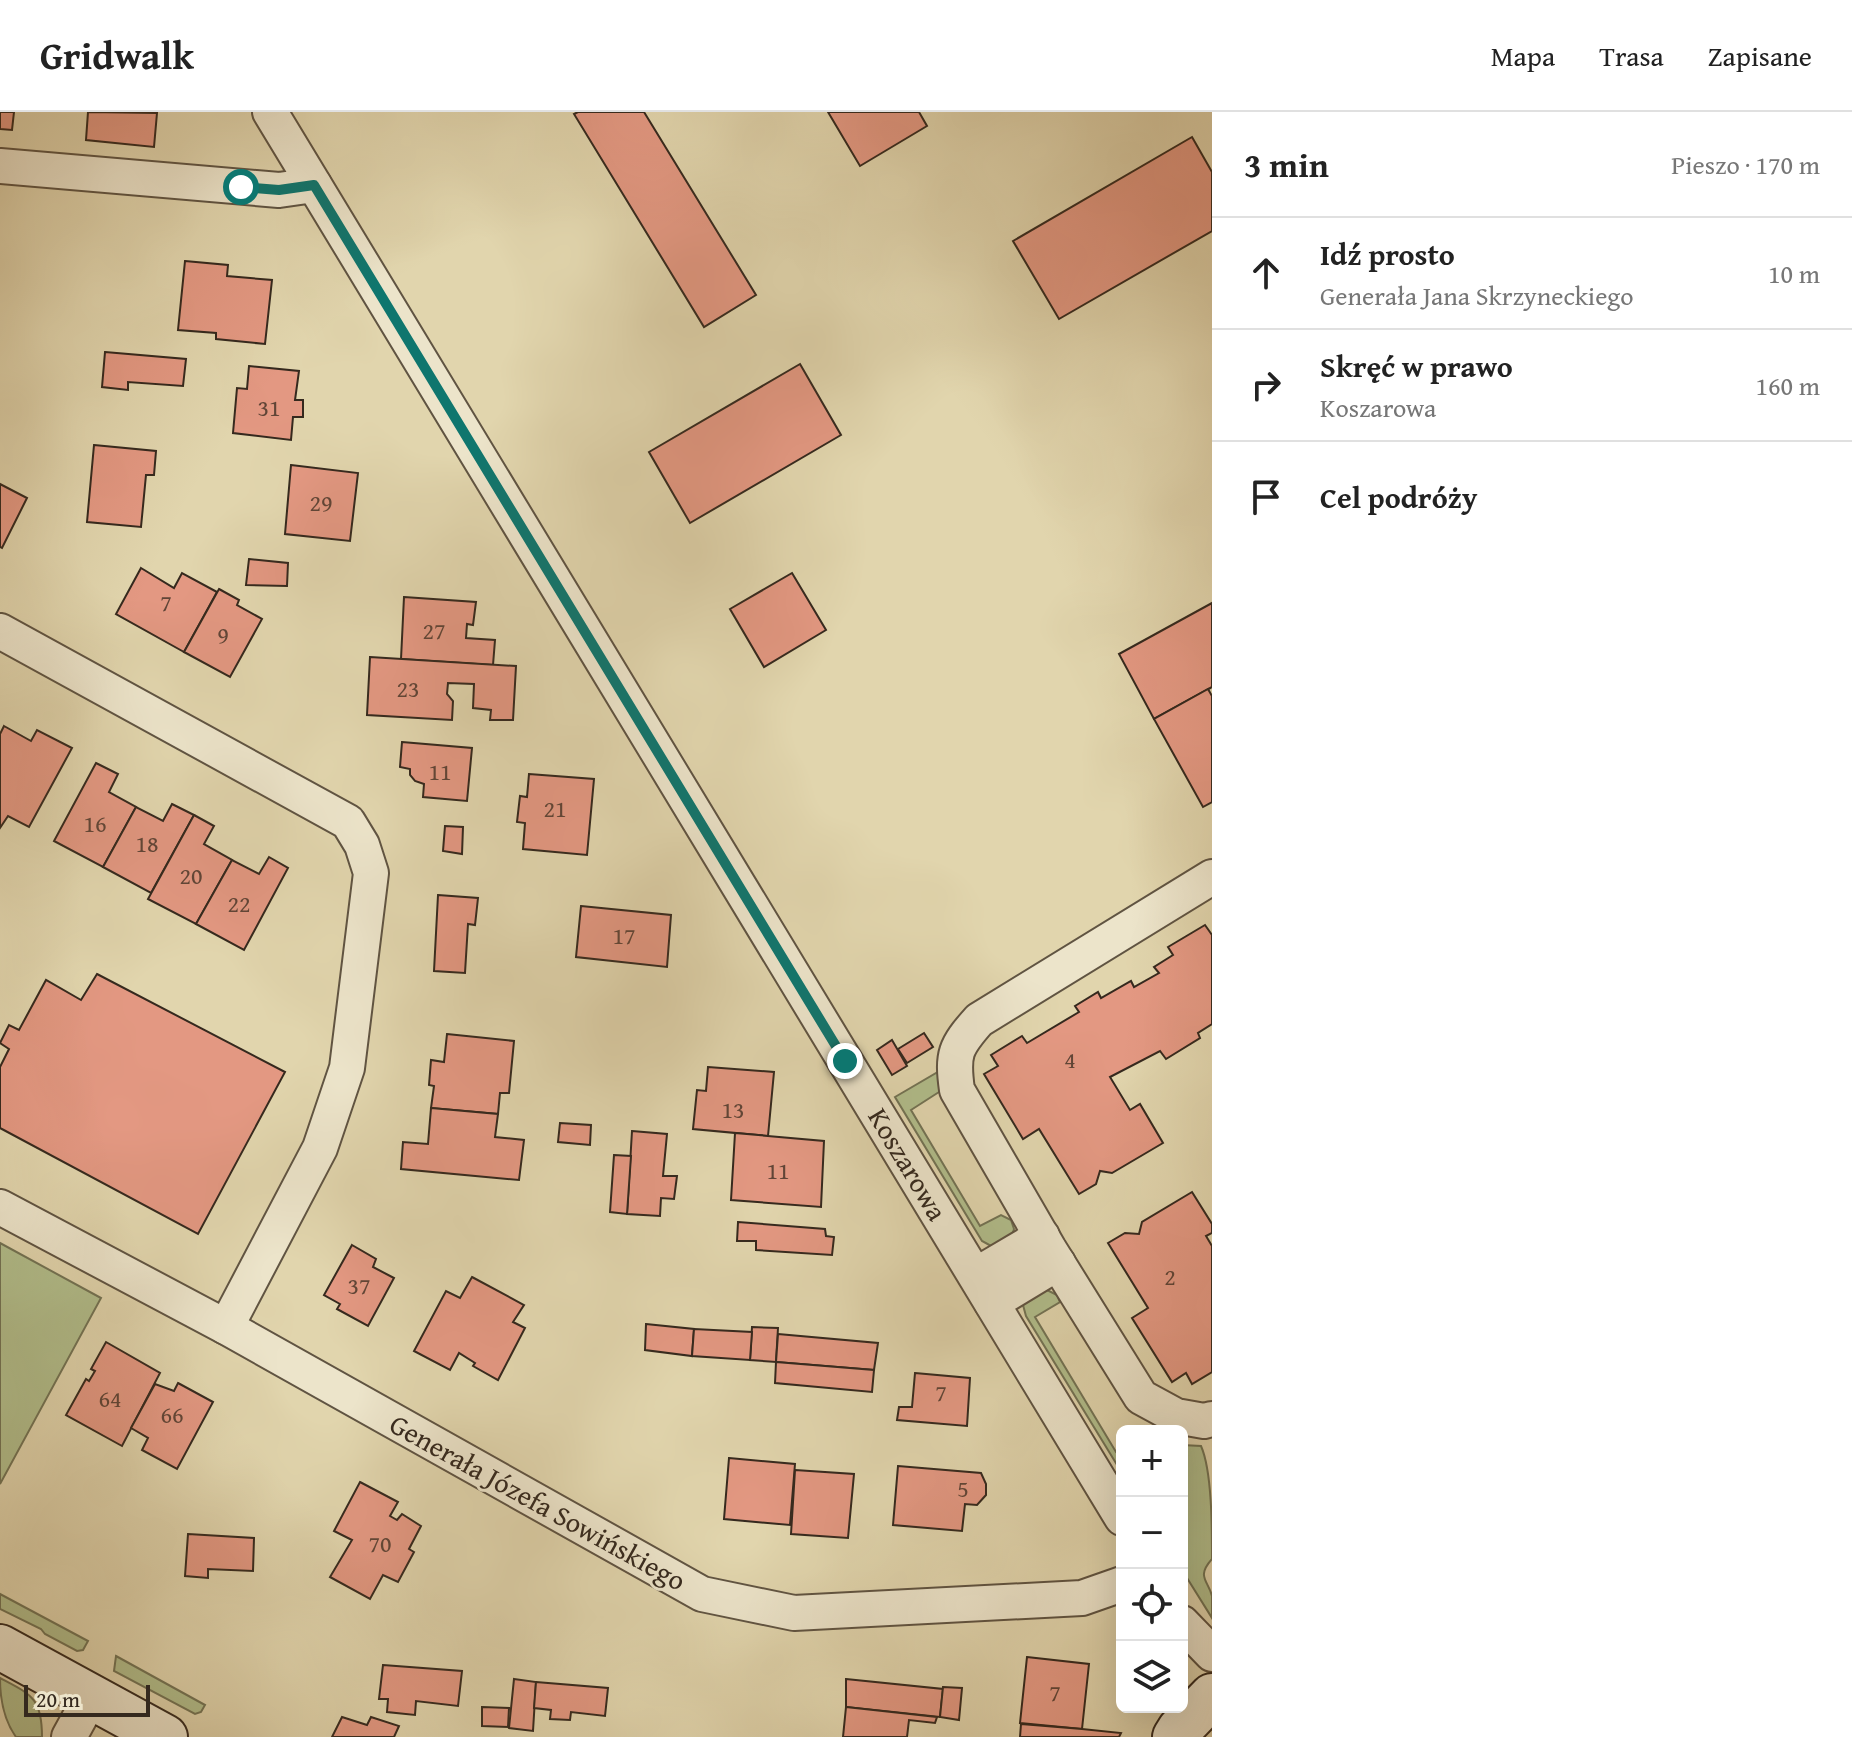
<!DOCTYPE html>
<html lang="pl">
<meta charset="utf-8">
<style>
:root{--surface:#fff;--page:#f6f6f6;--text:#222;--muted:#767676;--line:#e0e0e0}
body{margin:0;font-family:"Gentium Book Plus",serif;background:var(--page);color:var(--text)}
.controls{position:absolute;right:24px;bottom:24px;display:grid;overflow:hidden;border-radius:12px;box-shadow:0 8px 32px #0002}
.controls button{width:72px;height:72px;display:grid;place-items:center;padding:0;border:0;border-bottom:2px solid var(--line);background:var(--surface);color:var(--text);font:40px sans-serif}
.scale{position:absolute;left:24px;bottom:20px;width:126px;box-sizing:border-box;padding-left:8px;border:4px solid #35291e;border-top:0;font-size:22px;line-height:28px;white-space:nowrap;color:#35291e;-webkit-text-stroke:6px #ece4ca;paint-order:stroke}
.stop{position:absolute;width:24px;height:24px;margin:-18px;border:6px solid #0f766e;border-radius:50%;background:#fff}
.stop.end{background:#0f766e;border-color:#fff;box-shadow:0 2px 8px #0008}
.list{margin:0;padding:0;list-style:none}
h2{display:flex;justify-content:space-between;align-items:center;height:104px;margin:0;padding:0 32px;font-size:34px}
h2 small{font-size:26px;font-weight:400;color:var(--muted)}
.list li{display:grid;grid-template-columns:52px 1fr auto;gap:24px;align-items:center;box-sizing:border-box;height:112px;padding:0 32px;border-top:2px solid var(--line)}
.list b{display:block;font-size:30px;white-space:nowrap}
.list p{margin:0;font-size:26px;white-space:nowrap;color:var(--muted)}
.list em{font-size:26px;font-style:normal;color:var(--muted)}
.icon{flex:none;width:44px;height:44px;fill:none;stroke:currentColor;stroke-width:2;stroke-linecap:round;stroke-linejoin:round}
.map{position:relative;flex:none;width:1212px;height:1625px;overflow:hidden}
header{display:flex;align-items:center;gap:48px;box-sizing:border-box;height:112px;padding:0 40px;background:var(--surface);border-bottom:2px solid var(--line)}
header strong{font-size:38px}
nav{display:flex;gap:44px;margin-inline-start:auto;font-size:28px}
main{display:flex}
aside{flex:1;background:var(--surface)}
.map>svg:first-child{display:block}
.green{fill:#b1bd8b;stroke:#737354;stroke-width:2}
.building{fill:#e39882;stroke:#35291e;stroke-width:2}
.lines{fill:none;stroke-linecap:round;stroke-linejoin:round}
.street-casing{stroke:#605442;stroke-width:38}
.secondary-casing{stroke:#35291e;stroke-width:48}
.street{stroke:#ece4ca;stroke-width:34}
.secondary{stroke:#ece4ca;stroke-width:44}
.route{stroke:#0f766e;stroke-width:10}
.labels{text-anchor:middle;stroke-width:6;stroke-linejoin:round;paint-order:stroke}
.number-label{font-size:24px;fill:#604537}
.street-label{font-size:28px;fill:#35291e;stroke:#ece4ca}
</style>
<header>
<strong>Gridwalk</strong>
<nav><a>Mapa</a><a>Trasa</a><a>Zapisane</a></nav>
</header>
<main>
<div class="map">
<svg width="1212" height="1625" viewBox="0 0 1212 1625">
<rect width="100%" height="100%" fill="#e1d5ad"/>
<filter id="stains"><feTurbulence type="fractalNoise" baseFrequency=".0025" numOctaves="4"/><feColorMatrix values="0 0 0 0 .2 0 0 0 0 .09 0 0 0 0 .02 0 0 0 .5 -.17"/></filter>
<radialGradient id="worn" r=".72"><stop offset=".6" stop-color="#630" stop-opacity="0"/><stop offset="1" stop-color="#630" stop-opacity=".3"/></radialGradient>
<g class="green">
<polygon points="943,957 939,980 911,998 980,1114 1001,1103 1011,1108 1014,1117 1011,1126 993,1135 982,1129 895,985"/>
<polygon points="0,1131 101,1186 0,1372"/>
<polygon points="1045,1177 1057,1183 1060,1190 1035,1205 1116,1340 1122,1337 1122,1361 1026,1204 1023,1193 1025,1188"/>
<path d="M1182,1333L1201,1334C1212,1359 1212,1415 1212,1447C1196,1465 1208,1468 1212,1484C1212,1490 1212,1500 1212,1506L1182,1458Z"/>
<polygon points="0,1482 88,1529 83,1538 77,1539 45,1522 41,1517 0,1497"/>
<polygon points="116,1544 205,1593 201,1600 195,1602 114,1559"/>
<path d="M0,1566C32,1583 42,1586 42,1625H16C3,1607 0,1587 0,1566Z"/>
</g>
<g class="building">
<polygon points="0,0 14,0 12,18 0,17"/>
<polygon points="88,0 157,1 154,35 86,28"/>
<polygon points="578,0 644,0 756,183 704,215 574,2"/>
<polygon points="828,0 919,0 927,14 860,54"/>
<polygon points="1192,25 1212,60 1212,119 1059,207 1013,129"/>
<polygon points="185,149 228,153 227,164 272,168 265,232 216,227 216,221 178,218"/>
<polygon points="105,240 186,247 183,274 128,270 128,278 102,275"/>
<polygon points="800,252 841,323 690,411 649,340"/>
<polygon points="249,254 299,259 295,288 303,288 303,305 293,305 291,328 233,321 237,276 247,277"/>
<polygon points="94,333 156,339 154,363 146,363 141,415 87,410"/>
<polygon points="291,353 358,361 350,429 285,422"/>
<polygon points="0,372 27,386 2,436 0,435"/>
<polygon points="249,447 288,451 287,474 246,473"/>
<polygon points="141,456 174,476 182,461 217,480 184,540 116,502"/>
<polygon points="792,461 826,518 764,555 730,497"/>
<polygon points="219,477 239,488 237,493 262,507 230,565 184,540"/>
<polygon points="404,485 476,490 473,513 467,512 466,526 495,528 493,553 401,547"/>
<polygon points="1212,491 1212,575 1154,607 1119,542"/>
<polygon points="370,545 516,554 513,608 490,608 491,598 473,596 474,572 448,571 447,582 453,589 452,608 367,603"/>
<polygon points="1208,577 1212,584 1212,690 1203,695 1154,607"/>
<polygon points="4,614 31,629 37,618 72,636 29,715 8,704 0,716 0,622"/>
<polygon points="402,630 472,636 467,689 423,685 424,672 415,669 410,663 410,657 400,655"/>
<polygon points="96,651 118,662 109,680 136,695 103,755 54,729"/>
<polygon points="529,662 594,667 587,743 523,737 525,711 517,710 520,684 527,685"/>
<polygon points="172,692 194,703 151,781 103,755 136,695 163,709"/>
<polygon points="194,703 214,714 204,732 232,748 196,812 148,787"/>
<polygon points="445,714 463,715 462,742 443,739"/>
<polygon points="269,745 288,756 244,838 196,812 232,748 259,762"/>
<polygon points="438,783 478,786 475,813 468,812 465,861 434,859"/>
<polygon points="581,794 671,803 667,855 576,845"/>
<polygon points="1205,813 1212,823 1212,912 1198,921 1200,926 1166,947 1160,939 1110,965 1130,998 1140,992 1163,1031 1112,1061 1100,1059 1096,1072 1079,1082 1039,1017 1023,1027 984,962 998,954 991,943 1022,924 1027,931 1079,900 1075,894 1098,880 1101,886 1131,869 1134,875 1159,861 1154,855 1173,843 1168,835"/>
<polygon points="97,862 285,960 198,1122 0,1016 0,955 9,937 0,931 9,913 19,918 46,868 81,888"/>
<polygon points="924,921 933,935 907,951 898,937"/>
<polygon points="447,922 514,929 509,981 500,981 498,1002 431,996 434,974 429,973 431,948 444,950"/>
<polygon points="892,928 907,954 892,963 877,938"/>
<polygon points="708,955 774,960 768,1024 693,1017 697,978 706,979"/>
<polygon points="431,996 498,1002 495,1025 524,1028 519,1068 401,1057 403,1030 428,1032"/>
<polygon points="560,1011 591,1013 590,1033 558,1030"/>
<polygon points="632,1019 667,1022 663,1064 677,1064 674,1087 661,1086 660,1104 627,1102"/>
<polygon points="735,1021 824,1029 821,1095 731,1088"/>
<polygon points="614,1043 631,1044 627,1102 610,1100"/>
<polygon points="1192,1080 1212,1112 1212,1121 1206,1124 1212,1134 1212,1260 1192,1272 1186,1261 1172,1270 1132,1206 1148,1196 1108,1131 1125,1121 1139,1122 1142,1110"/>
<polygon points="738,1110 825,1117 826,1124 834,1125 832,1143 756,1138 756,1129 737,1129"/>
<polygon points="352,1133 376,1147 373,1155 394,1166 368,1214 337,1197 340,1192 324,1183"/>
<polygon points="472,1165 524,1193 513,1210 525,1216 498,1268 473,1254 475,1251 459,1241 450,1258 414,1239 446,1179 460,1186"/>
<polygon points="646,1212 694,1217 692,1244 645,1238"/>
<polygon points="752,1215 778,1216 776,1250 750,1248"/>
<polygon points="694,1217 752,1220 750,1248 692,1244"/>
<polygon points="778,1222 878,1231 874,1258 776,1250"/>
<polygon points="106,1230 160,1261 122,1334 66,1303 86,1267 89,1269 95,1259 91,1257"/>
<polygon points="776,1250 874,1258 872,1280 775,1271"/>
<polygon points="915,1261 970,1266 967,1314 897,1308 899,1295 912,1295"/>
<polygon points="178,1271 213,1290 177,1357 142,1338 148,1326 131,1316 155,1272 174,1279"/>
<polygon points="729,1346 795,1352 790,1413 724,1407"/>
<polygon points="898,1354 981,1361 986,1372 986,1383 977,1393 965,1392 962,1419 893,1413"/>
<polygon points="795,1358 854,1362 848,1426 791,1422"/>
<polygon points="360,1370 398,1390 390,1404 397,1408 402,1402 421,1414 409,1437 414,1440 398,1470 383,1463 370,1487 330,1465 352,1428 334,1419"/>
<polygon points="188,1422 254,1426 253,1459 208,1457 208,1466 185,1464"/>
<polygon points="1027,1545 1089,1552 1082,1617 1020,1611"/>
<polygon points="383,1553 462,1559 458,1594 416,1589 415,1603 387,1600 388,1587 379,1587"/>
<polygon points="514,1567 536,1570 533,1619 509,1616"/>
<polygon points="846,1567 943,1577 940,1605 846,1595"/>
<polygon points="536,1570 608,1576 605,1604 571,1600 570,1608 550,1607 551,1598 534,1596"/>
<polygon points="943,1575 962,1576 959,1608 940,1605"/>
<polygon points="482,1595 509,1596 508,1615 482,1614"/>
<polygon points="846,1595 937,1605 935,1611 909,1608 907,1625 843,1625"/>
<polygon points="342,1605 367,1613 371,1605 399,1614 394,1625 332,1625"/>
<polygon points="1021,1612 1082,1617 1121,1621 1119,1625 1020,1625"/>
</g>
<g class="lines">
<defs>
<g id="street">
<polyline points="270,0 1122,1406"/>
<polyline points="0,54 279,78 314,73"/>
<polyline points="0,519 348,710 362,733 371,761 347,956 320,1036 226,1215"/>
<path d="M1212,765L979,908C955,935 952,942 957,978L1049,1137L1141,1285L1176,1304L1204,1309L1212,1307"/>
<polyline points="0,1095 226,1215 702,1482 794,1501 1082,1486 1122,1472"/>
<polyline points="976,1163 1042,1124"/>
<polyline points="992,1191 1058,1151"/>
<polyline points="1182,1511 1212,1542"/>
<polyline points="69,1625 91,1585"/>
</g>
<g id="secondary">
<polyline points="0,1535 165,1625"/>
<polyline points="1175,1625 1180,1617 1212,1584"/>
</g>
</defs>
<use href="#street" class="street-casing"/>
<use href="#secondary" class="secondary-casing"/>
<use href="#street" class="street"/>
<use href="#secondary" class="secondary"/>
</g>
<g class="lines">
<polyline class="route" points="241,75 279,78 314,73 845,949"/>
</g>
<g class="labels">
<g class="number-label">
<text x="269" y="304">31</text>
<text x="321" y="399">29</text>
<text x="166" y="499">7</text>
<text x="434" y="527">27</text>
<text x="223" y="531">9</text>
<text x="408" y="585">23</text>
<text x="440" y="668">11</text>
<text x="555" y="705">21</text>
<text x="95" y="720">16</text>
<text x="147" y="740">18</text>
<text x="191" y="772">20</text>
<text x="239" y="800">22</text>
<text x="624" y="832">17</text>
<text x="1070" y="956">4</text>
<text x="733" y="1006">13</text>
<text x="778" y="1067">11</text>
<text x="1170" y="1173">2</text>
<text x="359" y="1182">37</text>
<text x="941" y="1289">7</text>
<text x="110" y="1295">64</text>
<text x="172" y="1311">66</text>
<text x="963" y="1385">5</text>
<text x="380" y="1440">70</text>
<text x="1055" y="1589">7</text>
</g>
<g class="street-label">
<text transform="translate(908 1052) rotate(59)" y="10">Koszarowa</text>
<text transform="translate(538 1390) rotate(29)" y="10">Generała Józefa Sowińskiego</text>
</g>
</g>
<rect width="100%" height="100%" filter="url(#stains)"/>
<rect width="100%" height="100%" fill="url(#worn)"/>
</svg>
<div class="controls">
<button>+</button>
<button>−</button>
<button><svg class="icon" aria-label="locate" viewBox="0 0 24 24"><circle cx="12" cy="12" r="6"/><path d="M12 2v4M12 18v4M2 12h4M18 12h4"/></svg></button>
<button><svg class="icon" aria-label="layers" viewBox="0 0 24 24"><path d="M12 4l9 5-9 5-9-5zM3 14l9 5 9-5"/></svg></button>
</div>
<div class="scale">20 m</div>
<div class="stop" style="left:241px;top:75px"></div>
<div class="stop end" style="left:845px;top:949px"></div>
</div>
<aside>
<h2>3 min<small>Pieszo · 170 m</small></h2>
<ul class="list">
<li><svg class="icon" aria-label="ahead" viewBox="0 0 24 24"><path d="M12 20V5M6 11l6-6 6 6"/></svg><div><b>Idź prosto</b><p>Generała Jana Skrzyneckiego</p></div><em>10 m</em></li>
<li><svg class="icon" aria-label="right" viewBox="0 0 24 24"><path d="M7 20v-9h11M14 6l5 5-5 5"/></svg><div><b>Skręć w prawo</b><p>Koszarowa</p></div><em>160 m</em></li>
<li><svg class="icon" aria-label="arrive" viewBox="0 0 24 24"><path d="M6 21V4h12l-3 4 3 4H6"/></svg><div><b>Cel podróży</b></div></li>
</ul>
</aside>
</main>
